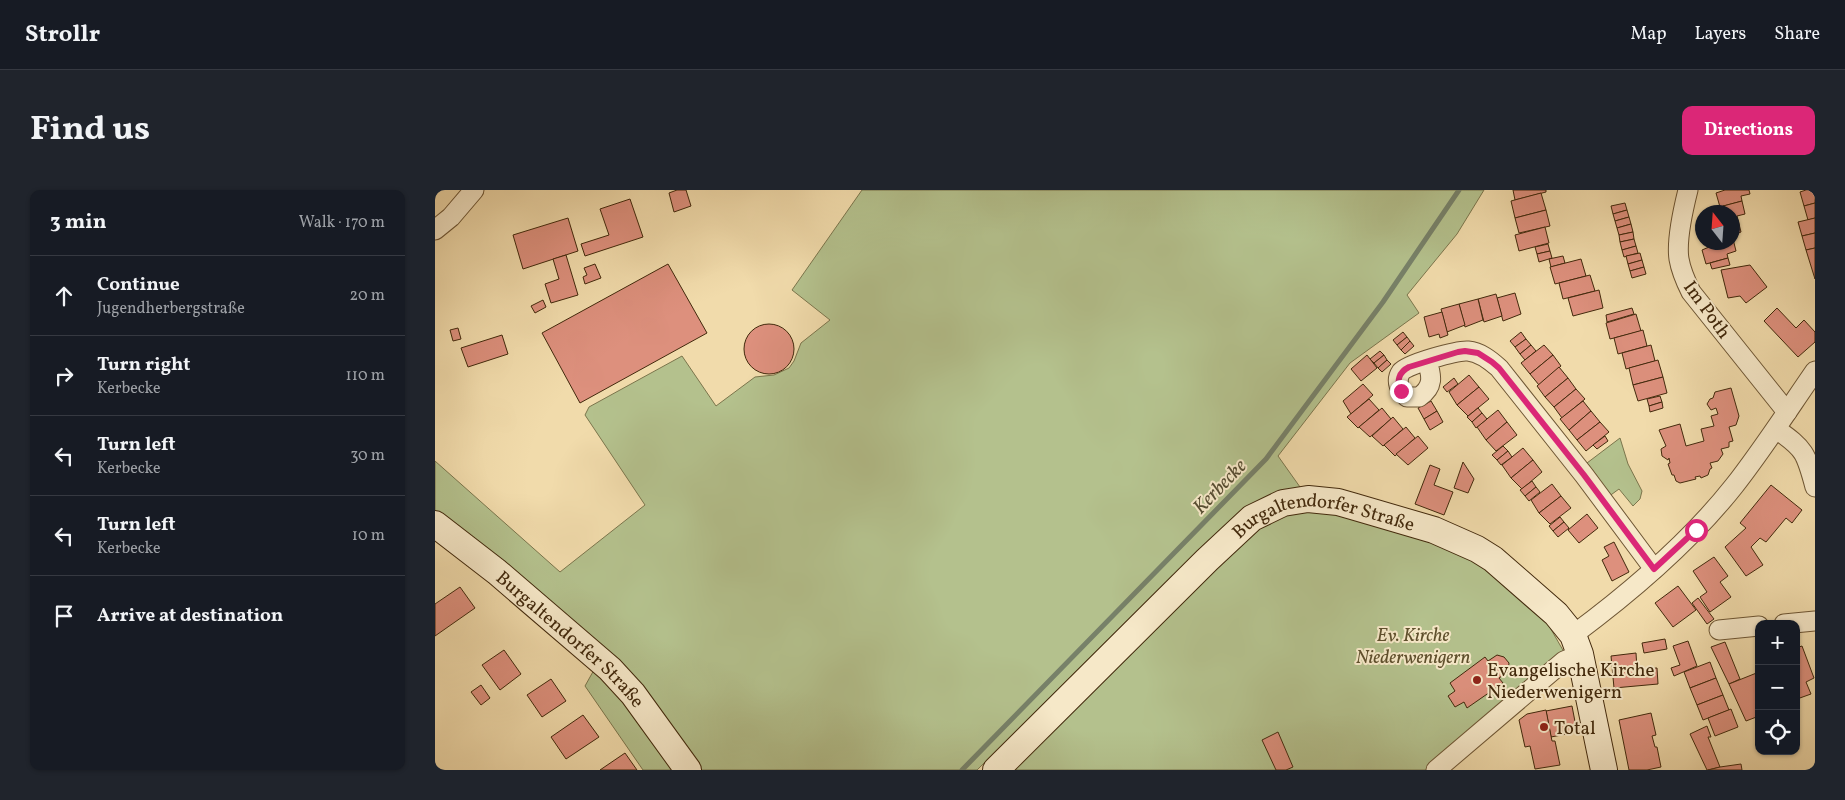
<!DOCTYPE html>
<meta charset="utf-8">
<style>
:root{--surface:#171b24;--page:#20242c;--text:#f1f3f6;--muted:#9ea1a6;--line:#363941;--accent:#db2777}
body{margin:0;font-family:Vollkorn,serif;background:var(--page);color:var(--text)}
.controls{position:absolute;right:15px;bottom:15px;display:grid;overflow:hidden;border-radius:10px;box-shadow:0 1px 4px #0004}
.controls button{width:45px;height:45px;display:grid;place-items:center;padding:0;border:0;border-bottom:1px solid var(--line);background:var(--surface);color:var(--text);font:25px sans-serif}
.compass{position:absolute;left:1260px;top:15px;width:45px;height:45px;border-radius:50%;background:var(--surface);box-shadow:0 1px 4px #0004;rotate:343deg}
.stop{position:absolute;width:15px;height:15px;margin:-11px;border:4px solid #db2777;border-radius:50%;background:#fff}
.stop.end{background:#db2777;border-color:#fff;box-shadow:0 1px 5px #0008}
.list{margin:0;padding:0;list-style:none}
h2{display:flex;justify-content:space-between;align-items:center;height:65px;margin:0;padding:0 20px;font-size:21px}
h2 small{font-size:16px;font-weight:400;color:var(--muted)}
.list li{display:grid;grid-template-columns:32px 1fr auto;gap:15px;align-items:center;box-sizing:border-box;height:80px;padding:0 20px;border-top:1px solid var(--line)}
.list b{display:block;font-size:19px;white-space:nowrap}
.list p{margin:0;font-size:16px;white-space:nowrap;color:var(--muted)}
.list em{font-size:16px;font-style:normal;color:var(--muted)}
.icon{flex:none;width:28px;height:28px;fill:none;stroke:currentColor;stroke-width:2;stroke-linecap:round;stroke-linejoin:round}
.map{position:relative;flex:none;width:1380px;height:580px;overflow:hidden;border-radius:10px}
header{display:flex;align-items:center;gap:30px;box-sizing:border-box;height:70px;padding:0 25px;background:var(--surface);border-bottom:1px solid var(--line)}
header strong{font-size:24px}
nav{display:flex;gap:28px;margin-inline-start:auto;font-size:18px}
.intro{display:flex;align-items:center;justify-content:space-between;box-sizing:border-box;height:120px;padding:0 30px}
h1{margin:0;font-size:35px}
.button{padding:12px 22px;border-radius:10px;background:var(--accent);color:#fff;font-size:18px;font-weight:700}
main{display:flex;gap:30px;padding:0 30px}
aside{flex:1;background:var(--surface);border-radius:10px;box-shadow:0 1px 4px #0004}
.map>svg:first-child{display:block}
.green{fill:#b4c18d;stroke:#7b754c}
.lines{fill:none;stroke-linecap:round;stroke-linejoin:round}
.stream{stroke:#778169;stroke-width:5}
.building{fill:#dd907d;stroke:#42290c}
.minor-casing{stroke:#6e5634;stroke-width:21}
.secondary-casing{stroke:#42290c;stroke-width:28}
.minor{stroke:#f6e8c8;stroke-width:19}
.secondary{stroke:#f6e8c8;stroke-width:26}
.route{stroke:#db2777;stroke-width:6}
.poi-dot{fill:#8f2418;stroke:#f6e8c8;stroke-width:2}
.labels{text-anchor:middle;stroke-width:4;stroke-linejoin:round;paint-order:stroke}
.street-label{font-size:19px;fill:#42290c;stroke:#f6e8c8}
.park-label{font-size:19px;font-style:italic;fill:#5e4f2c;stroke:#f6e8c8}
.poi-label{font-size:19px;fill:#42290c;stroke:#f6e8c8;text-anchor:start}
.water-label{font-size:20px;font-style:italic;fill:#584e33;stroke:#f6e8c8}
</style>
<header>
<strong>Strollr</strong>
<nav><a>Map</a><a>Layers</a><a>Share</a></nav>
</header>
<div class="intro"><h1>Find us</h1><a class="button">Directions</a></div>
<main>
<aside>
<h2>3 min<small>Walk · 170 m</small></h2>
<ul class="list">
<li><svg class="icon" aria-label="ahead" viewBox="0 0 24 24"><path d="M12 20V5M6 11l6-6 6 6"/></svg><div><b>Continue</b><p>Jugendherbergstraße</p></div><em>20 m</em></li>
<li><svg class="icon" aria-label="right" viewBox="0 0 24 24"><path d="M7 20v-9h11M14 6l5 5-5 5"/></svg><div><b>Turn right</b><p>Kerbecke</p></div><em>110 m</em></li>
<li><svg class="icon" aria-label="left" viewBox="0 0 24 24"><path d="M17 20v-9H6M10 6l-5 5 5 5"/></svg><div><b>Turn left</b><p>Kerbecke</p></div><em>30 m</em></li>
<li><svg class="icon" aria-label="left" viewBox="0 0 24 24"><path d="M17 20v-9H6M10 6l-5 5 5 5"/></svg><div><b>Turn left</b><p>Kerbecke</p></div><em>10 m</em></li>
<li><svg class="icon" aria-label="arrive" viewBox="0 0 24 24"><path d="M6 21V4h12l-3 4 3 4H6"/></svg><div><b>Arrive at destination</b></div></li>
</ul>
</aside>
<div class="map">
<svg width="1380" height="580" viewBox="0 0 1380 580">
<rect width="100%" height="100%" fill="#f1dbab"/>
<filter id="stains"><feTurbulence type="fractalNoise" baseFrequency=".004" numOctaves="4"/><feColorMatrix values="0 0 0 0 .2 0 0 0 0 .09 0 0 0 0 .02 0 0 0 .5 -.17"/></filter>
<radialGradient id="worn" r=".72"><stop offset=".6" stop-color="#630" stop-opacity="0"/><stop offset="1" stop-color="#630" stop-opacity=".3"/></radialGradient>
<g class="green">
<polygon points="427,0 1049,0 1022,44 972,105 984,123 915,173 843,266 865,297 812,320 700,425 542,580 208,580 150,496 169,462 0,325 0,271 125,382 210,315 150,225 154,217 247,166 281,216 320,187 339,185 354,178 359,171 366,153 395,130 357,100"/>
<polygon points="1185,248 1193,274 1207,301 1205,309 1198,316 1184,299 1173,307 1160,289 1162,286 1152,273"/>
<polygon points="873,321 913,325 982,347 1038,370 1109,427 1129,462 991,580 574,580 832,330"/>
</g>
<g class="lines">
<polyline class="stream" points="527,580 831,269 948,112 1024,0"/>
</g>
<g class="building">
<polygon points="242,0 251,0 256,16 239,22 234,3"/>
<polygon points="1078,0 1111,0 1111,2 1080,10"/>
<polygon points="1290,0 1314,0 1315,4 1306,6 1307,11 1285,17 1281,3"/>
<polygon points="1371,0 1380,0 1380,13 1369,16 1365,2"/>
<polygon points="1106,3 1111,20 1080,28 1076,11"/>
<polygon points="195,9 208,47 150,66 146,54 174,45 165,19"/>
<polygon points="1307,11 1310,24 1302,26 1303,30 1298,32 1298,22 1276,22 1289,18 1288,16"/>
<polygon points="1190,13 1192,20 1178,24 1176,16"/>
<polygon points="1380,13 1380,28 1373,30 1369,16"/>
<polygon points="1111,20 1115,36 1084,43 1080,28"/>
<polygon points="1192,20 1194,27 1180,31 1178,24"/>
<polygon points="1194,27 1196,34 1182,38 1180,31"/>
<polygon points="133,28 143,61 88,79 78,45"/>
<polygon points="1380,28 1380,43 1367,46 1363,32"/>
<polygon points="1303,30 1306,42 1298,45 1298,32"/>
<polygon points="1196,34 1198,42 1184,45 1182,38"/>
<polygon points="1110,37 1114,53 1084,61 1080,45"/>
<polygon points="1198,42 1199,49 1185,52 1184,45"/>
<polygon points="1380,43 1380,58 1371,60 1367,46"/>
<polygon points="1199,49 1201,56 1187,60 1185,52"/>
<polygon points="1298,49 1301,61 1292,64 1293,68 1271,74 1267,60 1286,52 1298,52"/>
<polygon points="1113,54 1115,61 1102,64 1100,57"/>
<polygon points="1201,56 1203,63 1189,67 1187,60"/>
<polygon points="1380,58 1380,89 1371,60"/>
<polygon points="1115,61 1117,68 1104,72 1102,64"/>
<polygon points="1205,63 1207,70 1193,74 1191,66"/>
<polygon points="131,65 143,105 116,113 110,94 124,89 118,69"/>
<polygon points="1128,66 1130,73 1116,77 1114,69"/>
<polygon points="1293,68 1295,75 1277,79 1275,73"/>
<polygon points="1146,69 1151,86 1120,94 1115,77"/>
<polygon points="1207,70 1209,77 1195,81 1193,74"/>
<polygon points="160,74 166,88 150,94 148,87 152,85 149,78"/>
<polygon points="233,74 272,143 145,213 107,143"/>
<polygon points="1315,75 1332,97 1311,113 1305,106 1293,108 1286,80"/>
<polygon points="1209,77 1211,84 1197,88 1195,81"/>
<polygon points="1155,85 1160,101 1128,109 1124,93"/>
<polygon points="1164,100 1168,118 1138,126 1133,108"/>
<polygon points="1080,103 1086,124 1068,131 1062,108"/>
<polygon points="1061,104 1067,126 1049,132 1043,109"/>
<polygon points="1043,109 1048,130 1030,137 1024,114"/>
<polygon points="108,110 111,117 100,123 96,116"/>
<polygon points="1024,114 1030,135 1012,142 1006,119"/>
<polygon points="1197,118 1199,124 1172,132 1171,125"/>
<polygon points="1342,118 1361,138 1369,130 1380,142 1380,152 1363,167 1329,131"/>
<polygon points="1007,122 1013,145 1005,148 1004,144 994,147 989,127"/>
<polygon points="1201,124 1206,141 1175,149 1171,133"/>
<circle cx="334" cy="159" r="25"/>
<polygon points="23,138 26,149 18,151 15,140"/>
<polygon points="1208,140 1212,156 1183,164 1179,148"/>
<polygon points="968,142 972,147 962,155 958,150"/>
<polygon points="1086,142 1091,149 1080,157 1075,151"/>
<polygon points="67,145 73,164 33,177 26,158"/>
<polygon points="972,147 975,151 966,160 962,155"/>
<polygon points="1091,149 1096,155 1085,164 1080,157"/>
<polygon points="975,151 979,156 970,164 966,160"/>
<polygon points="1096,155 1101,161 1090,170 1085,164"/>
<polygon points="1109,155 1118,165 1095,184 1086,173"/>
<polygon points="1216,155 1220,171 1191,179 1187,163"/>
<polygon points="945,161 949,165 939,173 935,169"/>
<polygon points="932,165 942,178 926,191 916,179"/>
<polygon points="949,165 952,170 943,178 939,173"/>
<polygon points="1118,165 1126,176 1104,195 1095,184"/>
<polygon points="952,170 956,174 947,182 943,178"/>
<polygon points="1223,170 1228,187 1198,195 1194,178"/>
<polygon points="1124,177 1133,188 1110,207 1102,196"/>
<polygon points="1034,185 1044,197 1022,215 1014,202"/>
<polygon points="1228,187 1232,203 1203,211 1198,195"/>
<polygon points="1019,188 1023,194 1012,202 1008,197"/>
<polygon points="1133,188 1141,199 1119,217 1110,207"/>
<polygon points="928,194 938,205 916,224 908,211"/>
<polygon points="1044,197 1054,209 1033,226 1022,215"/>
<polygon points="1296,198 1304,226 1301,235 1294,237 1298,251 1294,252 1294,257 1286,259 1288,264 1283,271 1275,273 1277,278 1275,279 1273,285 1266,288 1265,286 1260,287 1261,289 1245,293 1241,291 1239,285 1237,285 1233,274 1235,273 1234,268 1233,270 1227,266 1226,259 1231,256 1224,240 1245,234 1251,256 1269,251 1266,239 1279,236 1276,226 1283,224 1281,218 1276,220 1272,214 1275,209 1278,208 1280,202"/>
<polygon points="1141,199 1150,209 1127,228 1119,217"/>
<polygon points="1225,206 1227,212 1214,216 1212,209"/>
<polygon points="934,209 944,220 923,238 912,227"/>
<polygon points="996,211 1002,221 989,229 983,218"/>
<polygon points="1148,211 1156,221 1134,240 1125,229"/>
<polygon points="1227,212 1228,218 1215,222 1214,216"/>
<polygon points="947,218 956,229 935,247 924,237"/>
<polygon points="1043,218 1047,223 1037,232 1032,227"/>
<polygon points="1063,220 1072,232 1051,250 1042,237"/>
<polygon points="1002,221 1008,232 995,240 989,229"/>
<polygon points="1156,221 1165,232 1142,250 1134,240"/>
<polygon points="1047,223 1052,229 1041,238 1037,232"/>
<polygon points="958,227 968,239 948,256 937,246"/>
<polygon points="1072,232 1082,245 1061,261 1051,250"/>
<polygon points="1165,232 1174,242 1151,261 1142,250"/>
<polygon points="971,237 980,248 960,266 949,255"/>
<polygon points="983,246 993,258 973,275 961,264"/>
<polygon points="1170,246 1173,251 1162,259 1158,255"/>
<polygon points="1068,256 1073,261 1062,270 1057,265"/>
<polygon points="1088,258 1098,270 1076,288 1067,275"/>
<polygon points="1073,261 1077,267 1066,275 1062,270"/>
<polygon points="1098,270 1107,282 1087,299 1076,288"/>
<polygon points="1028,272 1039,289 1033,303 1019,298"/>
<polygon points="995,275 1005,279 999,295 1018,302 1009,325 980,314"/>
<polygon points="1097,291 1101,297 1090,306 1085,300"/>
<polygon points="1117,294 1126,306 1104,323 1096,310"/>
<polygon points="1336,295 1367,320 1357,333 1351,328 1331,352 1325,348 1316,357 1328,375 1311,386 1290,357 1311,338 1305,333"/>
<polygon points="1101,297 1105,302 1094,311 1090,306"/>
<polygon points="1126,306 1136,318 1115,334 1104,323"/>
<polygon points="1152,324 1163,338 1144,353 1133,340"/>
<polygon points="1125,327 1129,332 1118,341 1114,336"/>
<polygon points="1129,332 1134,338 1123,347 1118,341"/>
<polygon points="1179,352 1194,382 1177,391 1167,370 1174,366 1169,357"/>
<polygon points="1279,367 1293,386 1285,392 1296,407 1275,422 1265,407 1272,402 1258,381"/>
<polygon points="1243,396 1261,420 1238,437 1220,413"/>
<polygon points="25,397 40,418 0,446 0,414"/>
<polygon points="1263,408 1279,429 1272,434 1257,413"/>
<polygon points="1230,449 1232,459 1209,463 1207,453"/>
<polygon points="1253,451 1262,476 1239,486 1236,478 1245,475 1238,456"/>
<polygon points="1290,452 1305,489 1294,494 1276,457"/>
<polygon points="1367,456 1379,488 1371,492 1376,504 1362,509 1361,458"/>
<polygon points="69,460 86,484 65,500 47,475"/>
<polygon points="1201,463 1202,479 1222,478 1223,494 1179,498 1176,466"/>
<polygon points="1062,465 1069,467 1074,473 1073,482 1064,488 1068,493 1032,518 1029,512 1020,517 1013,506 1020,501 1015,493 1050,467 1053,471"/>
<polygon points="1275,472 1281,488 1255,498 1249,482"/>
<polygon points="1324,482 1324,526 1311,531 1294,494"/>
<polygon points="1281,488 1288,505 1262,515 1255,498"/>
<polygon points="116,489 131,511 107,527 92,505"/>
<polygon points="46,495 55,508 46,515 36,502"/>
<polygon points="1288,505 1294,520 1268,530 1262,515"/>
<polygon points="1137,516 1142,542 1116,547 1111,521"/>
<polygon points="1296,519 1303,537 1280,546 1273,528"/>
<polygon points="1111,520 1117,551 1120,551 1125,575 1100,579 1095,556 1090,557 1084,530 1092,524"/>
<polygon points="1216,523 1221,545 1217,546 1220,557 1222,557 1226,577 1212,580 1194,580 1184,530"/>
<polygon points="148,525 164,547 131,569 116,547"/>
<polygon points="1272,536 1276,547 1273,547 1285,577 1273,580 1272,580 1255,544"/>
<polygon points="843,542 858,577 851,580 841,580 827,550"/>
<polygon points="190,563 202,580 165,580"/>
<polygon points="1306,574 1307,580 1273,580 1285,577"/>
</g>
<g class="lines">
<defs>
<g id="minor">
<path d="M1253,0C1248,20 1241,50 1244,69C1246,81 1251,92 1256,102L1352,222"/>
<polyline points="0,40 16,27 39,0"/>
<path d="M992,171C997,186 999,197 984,207H972C965,201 960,191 966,182C972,174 1023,160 1033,161C1045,162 1055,170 1064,178L1149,285L1219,379"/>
<path d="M1341,239C1370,259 1371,263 1380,297"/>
<polyline points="1349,434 1380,431"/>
<polyline points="1284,440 1324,436"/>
<path d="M1138,445C1196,402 1254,353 1299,296C1328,259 1353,220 1380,181"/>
<polyline points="1001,580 1129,471 1145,464"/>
</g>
<g id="secondary">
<path id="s1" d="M0,334L62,382L175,479L198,504L253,580"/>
<path id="s2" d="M561,580L772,370L817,328L848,313L873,309L903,312L917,316L999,340L1042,359L1058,369L1121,424L1138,445L1145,464L1169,580"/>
</g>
</defs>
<use href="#minor" class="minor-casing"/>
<use href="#secondary" class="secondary-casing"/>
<use href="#minor" class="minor"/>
<use href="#secondary" class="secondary"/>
</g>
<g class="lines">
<path class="route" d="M966,201C961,191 964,182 974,177L1023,162L1030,161L1043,163L1057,172L1064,178L1149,285L1219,379L1261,340"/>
</g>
<g class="poi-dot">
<circle cx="1042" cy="490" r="5"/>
<circle cx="1109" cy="537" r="5"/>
</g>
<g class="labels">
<g class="street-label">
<text transform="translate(1273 119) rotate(54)" y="7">Im Poth</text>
<text dy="7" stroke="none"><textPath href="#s2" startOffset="432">Burgaltendorfer Straße</textPath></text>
<text dy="7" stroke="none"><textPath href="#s1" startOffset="178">Burgaltendorfer Straße</textPath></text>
</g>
<g class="park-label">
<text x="978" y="451">Ev. Kirche<tspan x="978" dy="22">Niederwenigern</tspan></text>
</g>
<g class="poi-label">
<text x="1052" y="486">Evangelische Kirche<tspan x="1052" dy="22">Niederwenigern</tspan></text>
<text x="1119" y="544">Total</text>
</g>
<g class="water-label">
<text transform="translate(784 296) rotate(-46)" y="7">Kerbecke</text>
</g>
</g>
<rect width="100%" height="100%" filter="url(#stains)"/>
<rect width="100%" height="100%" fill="url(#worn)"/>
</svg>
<div class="controls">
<button>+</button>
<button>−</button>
<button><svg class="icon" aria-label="locate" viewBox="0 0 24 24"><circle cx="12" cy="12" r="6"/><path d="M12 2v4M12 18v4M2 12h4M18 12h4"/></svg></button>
</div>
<svg class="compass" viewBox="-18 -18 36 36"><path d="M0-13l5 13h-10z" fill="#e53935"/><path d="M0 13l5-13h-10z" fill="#9ea1a6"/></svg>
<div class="stop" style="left:1261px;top:340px"></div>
<div class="stop end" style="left:966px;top:201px"></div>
</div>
</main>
